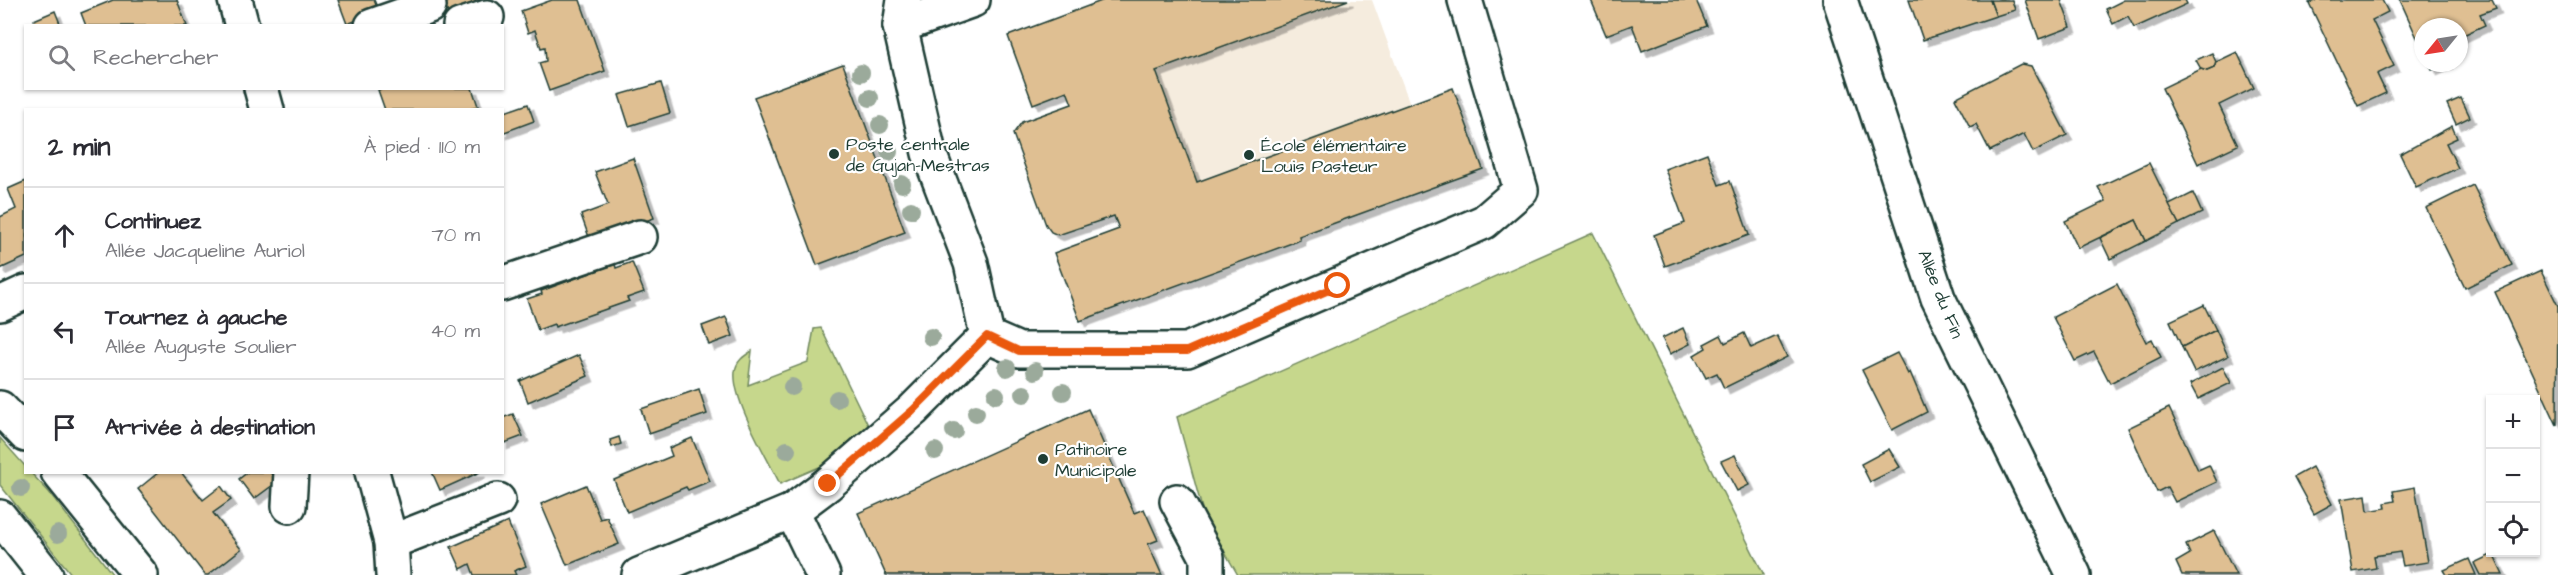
<!DOCTYPE html>
<html lang="fr">
<meta charset="utf-8">
<style>
:root{--surface:#fff;--page:#f2f2f3;--text:#2b2b33;--muted:#7c7c81;--line:#e1e1e2}
body{margin:0;font-family:"Architects Daughter",sans-serif;background:var(--page);color:var(--text)}
.controls{position:absolute;right:18px;bottom:18px;display:grid;overflow:hidden;border-radius:0px;box-shadow:0 2px 4px #0004}
.controls button{width:54px;height:54px;display:grid;place-items:center;padding:0;border:0;border-bottom:2px solid var(--line);background:var(--surface);color:var(--text);font:30px sans-serif}
.compass{position:absolute;left:2414px;top:18px;width:54px;height:54px;border-radius:50%;background:var(--surface);box-shadow:0 2px 4px #0004;rotate:240deg}
.stop{position:absolute;width:18px;height:18px;margin:-14px;border:4px solid #ea580c;border-radius:50%;background:#fff}
.stop.end{background:#ea580c;border-color:#fff;box-shadow:0 2px 6px #0008}
.list{margin:0;padding:0;list-style:none}
h2{display:flex;justify-content:space-between;align-items:center;height:78px;margin:0;padding:0 24px;font-size:26px}
h2 small{font-size:20px;font-weight:400;color:var(--muted)}
.list li{display:grid;grid-template-columns:39px 1fr auto;gap:18px;align-items:center;box-sizing:border-box;height:96px;padding:0 24px;border-top:2px solid var(--line)}
.list b{display:block;font-size:22px;white-space:nowrap}
.list p{margin:0;font-size:20px;white-space:nowrap;color:var(--muted)}
.list em{font-size:20px;font-style:normal;color:var(--muted)}
.icon{flex:none;width:33px;height:33px;fill:none;stroke:currentColor;stroke-width:2;stroke-linecap:round;stroke-linejoin:round}
.map{position:relative;flex:none;width:2558px;height:575px;overflow:hidden}
.search{position:absolute;background:var(--surface);box-shadow:0 2px 4px #0004;left:24px;top:24px;width:480px;height:66px;display:flex;align-items:center;gap:15px;box-sizing:border-box;padding:0 21px;border-radius:0px;color:var(--muted);font-size:22px}
.panel{position:absolute;background:var(--surface);box-shadow:0 2px 4px #0004;left:24px;top:108px;width:480px;height:366px;border-radius:0px}
.map>svg:first-child{display:block}
.built{fill:#f5ecde}
.green{fill:#c6d78c;stroke:#728a60;stroke-width:1.5}
.building{fill:#dfbf92;stroke:#1f3d34;stroke-width:1.5;filter:url(#shadow)}
.lines{fill:none;stroke-linecap:round;stroke-linejoin:round}
.minor-casing{stroke:#1f3d34;stroke-width:38}
.major-casing{stroke:#1f3d34;stroke-width:38}
.minor{stroke:#fff;stroke-width:33}
.major{stroke:#fff;stroke-width:33}
.tree{fill:#9baa9b}
.route{stroke:#ea580c;stroke-width:8}
.poi-dot{fill:#1f3d34;stroke:#fff;stroke-width:2}
.labels{text-anchor:middle;stroke-width:4.5;stroke-linejoin:round;paint-order:stroke}
.poi-label{font-size:18px;fill:#1f3d34;stroke:#fff;text-anchor:start}
.street-label{font-size:18px;fill:#1f3d34;stroke:#fff}
</style>
<div class="map">
<svg width="2558" height="575" viewBox="0 0 2558 575">
<defs>
<filter id="shadow"><feDropShadow dx="5.5" dy="5.5" stdDeviation="0" flood-color="#0004"/></filter>
</defs>
<rect width="100%" height="100%" fill="#fff"/>
<filter id="ink" filterUnits="userSpaceOnUse"><feTurbulence type="fractalNoise" baseFrequency=".0167" numOctaves="2"/><feDisplacementMap in="SourceGraphic" scale="12" xChannelSelector="R" yChannelSelector="G"/><feConvolveMatrix kernelMatrix="1 2 1 2 8 2 1 2 1" color-interpolation-filters="sRGB"/></filter>
<g filter="url(#ink)">
<polygon class="built" points="1104,0 1372,0 1410,104 1453,88 1483,169 1300,236 1300,240 1080,321 1054,253 1119,229 1114,216 1058,235 1051,232 1046,225 1013,134 1022,122 1072,103 1067,91 1033,104 1008,36"/>
<g class="green">
<polygon points="1593,233 1764,575 1238,575 1204,516 1177,417"/>
<path d="M821,328L869,427L824,465L780,484C767,457 732,400 735,372C736,361 744,356 752,351L748,385L808,362L814,329Z"/>
<polygon points="0,438 25,466 26,472 31,473 49,492 113,575 72,575 0,485"/>
</g>
<g class="building">
<polygon points="113,0 177,0 187,26 86,26 81,13"/>
<polygon points="338,0 374,0 379,12 347,24"/>
<polygon points="443,0 494,0 449,16"/>
<polygon points="552,0 580,0 605,71 549,91 539,63 546,61 545,47 541,48 535,30 528,33 521,11"/>
<polygon points="1104,0 1348,0 1156,71 1197,182 1453,88 1483,169 1299,236 1300,240 1080,321 1054,253 1119,229 1114,216 1058,235 1051,232 1046,225 1013,134 1022,122 1072,104 1067,91 1033,104 1008,36"/>
<polygon points="1591,0 1696,0 1707,26 1642,51 1632,25 1606,35"/>
<polygon points="1909,0 1990,0 1996,16 1923,40"/>
<polygon points="1990,0 2012,0 2015,10 1996,16"/>
<polygon points="2025,0 2061,0 2071,27 2039,39"/>
<polygon points="2124,0 2185,0 2187,4 2134,28 2128,16 2113,24 2106,9"/>
<polygon points="2317,0 2382,0 2388,12 2372,20 2394,66 2377,74 2386,93 2358,106 2309,3"/>
<polygon points="2400,0 2492,0 2496,8 2480,14 2485,25 2459,37 2459,27 2423,27 2423,51"/>
<polygon points="55,11 61,26 36,26 34,20"/>
<polygon points="2237,52 2254,88 2219,105 2238,145 2198,164 2162,88 2201,69 2207,71 2214,68 2216,62"/>
<polygon points="2212,53 2216,62 2214,68 2207,71 2201,69 2196,60"/>
<polygon points="2429,63 2447,63 2432,70"/>
<polygon points="843,64 905,232 817,265 754,97"/>
<polygon points="2021,64 2031,66 2067,135 2033,152 2024,134 1990,151 1976,124 1970,127 1955,98"/>
<polygon points="661,83 670,113 629,126 619,95"/>
<polygon points="384,88 472,88 478,106 467,110 385,110 378,90"/>
<polygon points="2461,98 2470,117 2456,124 2447,104"/>
<polygon points="528,104 534,121 502,133 502,113"/>
<polygon points="2452,126 2457,138 2446,143 2458,168 2416,187 2400,154"/>
<polygon points="1707,153 1719,185 1730,181 1749,235 1665,266 1654,235 1685,223 1665,169"/>
<polygon points="633,158 654,218 590,240 581,215 608,205 595,172"/>
<polygon points="2149,163 2179,224 2146,241 2136,220 2078,248 2065,221 2106,201 2098,187"/>
<polygon points="26,181 26,257 0,269 0,217 16,209 8,189"/>
<polygon points="2473,185 2512,265 2465,288 2426,208"/>
<polygon points="2193,193 2202,213 2179,224 2169,205"/>
<polygon points="2136,220 2146,241 2110,259 2100,238"/>
<polygon points="632,262 644,292 627,298 629,301 555,327 554,324 538,330 527,299 542,294 541,291 615,264 616,268"/>
<polygon points="2541,271 2558,306 2557,425 2495,292"/>
<polygon points="2117,284 2146,342 2152,339 2161,357 2110,383 2094,352 2075,361 2053,317"/>
<polygon points="2204,305 2216,330 2182,347 2170,321"/>
<polygon points="726,317 733,336 709,345 702,326"/>
<polygon points="1683,328 1690,344 1670,354 1662,338"/>
<polygon points="2216,330 2228,356 2194,372 2182,347"/>
<polygon points="1744,333 1751,348 1777,336 1787,357 1724,388 1717,373 1706,378 1694,355 1706,348 1704,344 1721,335 1725,343"/>
<polygon points="1897,353 1908,374 1910,372 1927,412 1892,430 1862,370"/>
<polygon points="579,355 588,376 528,402 520,381"/>
<polygon points="2223,367 2231,383 2198,399 2190,384"/>
<polygon points="699,389 707,414 649,434 641,409"/>
<polygon points="2169,408 2198,470 2209,465 2217,482 2175,502 2167,487 2157,492 2128,428"/>
<polygon points="1088,409 1134,513 1144,509 1158,540 1148,544 1162,575 886,575 858,513"/>
<polygon points="513,414 523,436 502,444 502,418"/>
<polygon points="619,437 621,444 612,447 610,440"/>
<polygon points="692,438 710,481 688,490 686,487 627,512 614,480 672,456 669,448"/>
<polygon points="1889,449 1900,467 1870,482 1861,464"/>
<polygon points="1735,455 1749,485 1737,491 1721,461"/>
<polygon points="2312,467 2332,504 2314,514 2294,477"/>
<polygon points="159,472 181,472 203,500 221,486 231,500 213,513 241,549 208,575 205,575 138,489"/>
<polygon points="248,472 270,472 277,482 254,499 239,479"/>
<polygon points="432,472 480,472 440,490"/>
<polygon points="586,485 600,519 607,517 619,544 567,565 541,504"/>
<polygon points="2415,487 2428,562 2403,566 2400,552 2374,556 2376,568 2353,572 2341,499 2366,495 2368,511 2386,508 2385,503 2395,501 2393,491"/>
<polygon points="508,522 526,566 514,571 516,575 474,575 470,564 461,569 451,547"/>
<polygon points="2214,531 2236,575 2182,575 2176,562 2190,554 2186,545"/>
<polygon points="2493,554 2503,575 2480,575 2474,563"/>
<polygon points="2469,559 2476,575 2447,575 2444,570"/>
</g>
<g class="lines">
<defs>
<g id="minor">
<polyline points="235,0 242,26"/>
<polyline points="1840,0 1938,298 2074,575"/>
<polyline points="372,26 429,6"/>
<polyline points="460,26 487,17"/>
<polyline points="900,26 973,0"/>
<polyline points="261,88 267,110"/>
<polyline points="502,284 640,237"/>
<polyline points="0,304 26,292"/>
<polyline points="987,336 1019,350 1187,350 1484,222 1521,190 1465,0"/>
<polyline points="372,472 391,542 393,575"/>
<polyline points="1177,501 1207,557 1207,575"/>
<polyline points="289,506 291,472"/>
<polyline points="792,511 823,575"/>
<polyline points="0,517 46,575"/>
<polyline points="391,542 498,500"/>
<polyline points="639,575 792,511 828,484 913,410 987,336 971,263 929,153 900,26 904,0"/>
</g>
<g id="major">
<polyline points="0,408 26,435"/>
<polyline points="58,472 141,575"/>
</g>
</defs>
<use href="#minor" class="minor-casing"/>
<use href="#major" class="major-casing"/>
<use href="#minor" class="minor"/>
<use href="#major" class="major"/>
</g>
<g class="tree">
<circle cx="861" cy="73" r="9"/>
<circle cx="870" cy="98" r="9"/>
<circle cx="880" cy="125" r="9"/>
<circle cx="889" cy="152" r="9"/>
<circle cx="902" cy="184" r="9"/>
<circle cx="911" cy="210" r="9"/>
<circle cx="931" cy="337" r="9"/>
<circle cx="1007" cy="368" r="9"/>
<circle cx="1035" cy="371" r="9"/>
<circle cx="792" cy="387" r="9"/>
<circle cx="1063" cy="392" r="9"/>
<circle cx="1024" cy="394" r="9"/>
<circle cx="996" cy="395" r="9"/>
<circle cx="837" cy="399" r="9"/>
<circle cx="976" cy="413" r="9"/>
<circle cx="954" cy="431" r="9"/>
<circle cx="787" cy="450" r="9"/>
<circle cx="935" cy="451" r="9"/>
<circle cx="21" cy="488" r="9"/>
<circle cx="58" cy="534" r="9"/>
</g>
</g>
<g class="lines" filter="url(#ink)">
<polyline class="route" points="828,484 913,410 987,336 1019,351 1187,351 1338,286"/>
</g>
<g class="poi-dot">
<circle cx="834" cy="154" r="6"/>
<circle cx="1249" cy="155" r="6"/>
<circle cx="1043" cy="459" r="6"/>
</g>
<g class="labels">
<g class="poi-label">
<text x="846" y="150">Poste centrale<tspan x="846" dy="21">de Gujan-Mestras</tspan></text>
<text x="1261" y="151">École élémentaire<tspan x="1261" dy="21">Louis Pasteur</tspan></text>
<text x="1055" y="455">Patinoire<tspan x="1055" dy="21">Municipale</tspan></text>
</g>
<g class="street-label">
<text transform="translate(1941 294) rotate(68)" y="6">Allée du Fin</text>
</g>
</g>
</svg>
<div class="controls">
<button>+</button>
<button>−</button>
<button><svg class="icon" aria-label="locate" viewBox="0 0 24 24"><circle cx="12" cy="12" r="6"/><path d="M12 2v4M12 18v4M2 12h4M18 12h4"/></svg></button>
</div>
<svg class="compass" viewBox="-18 -18 36 36"><path d="M0-13l5 13h-10z" fill="#e53935"/><path d="M0 13l5-13h-10z" fill="#7c7c81"/></svg>
<div class="stop" style="left:1338px;top:286px"></div>
<div class="stop end" style="left:828px;top:484px"></div>
<div class="search"><svg class="icon" aria-label="search" viewBox="0 0 24 24"><circle cx="10" cy="10" r="6"/><path d="M15 15l6 6"/></svg>Rechercher</div>
<section class="panel">
<h2>2 min<small>À pied · 110 m</small></h2>
<ul class="list">
<li><svg class="icon" aria-label="ahead" viewBox="0 0 24 24"><path d="M12 20V5M6 11l6-6 6 6"/></svg><div><b>Continuez</b><p>Allée Jacqueline Auriol</p></div><em>70 m</em></li>
<li><svg class="icon" aria-label="left" viewBox="0 0 24 24"><path d="M17 20v-9H6M10 6l-5 5 5 5"/></svg><div><b>Tournez à gauche</b><p>Allée Auguste Soulier</p></div><em>40 m</em></li>
<li><svg class="icon" aria-label="arrive" viewBox="0 0 24 24"><path d="M6 21V4h12l-3 4 3 4H6"/></svg><div><b>Arrivée à destination</b></div></li>
</ul>
</section>
</div>
